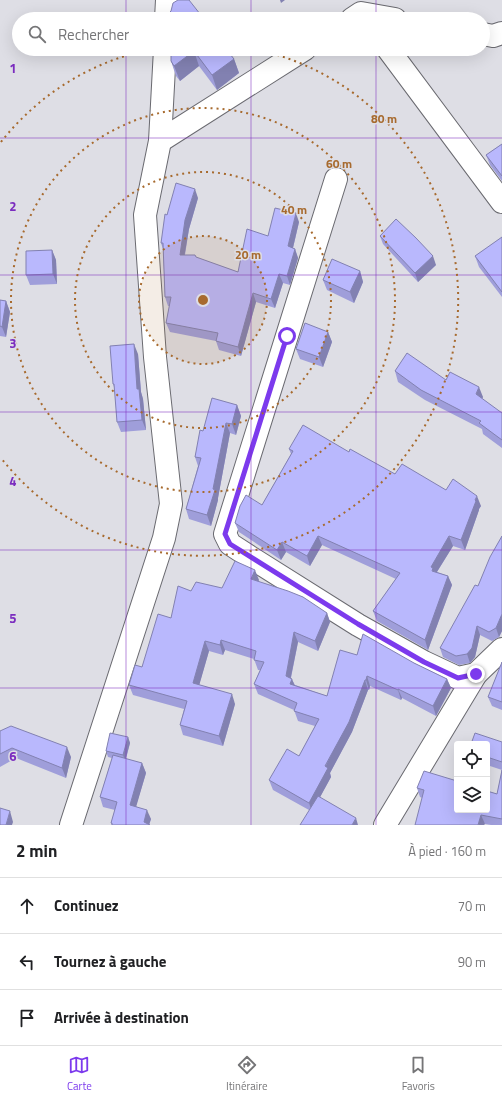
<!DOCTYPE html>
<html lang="fr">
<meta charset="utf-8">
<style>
:root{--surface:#fff;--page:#f6f6f6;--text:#202124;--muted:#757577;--line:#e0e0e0;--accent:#7c3aed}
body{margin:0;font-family:"Titillium Web",sans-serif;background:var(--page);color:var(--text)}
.controls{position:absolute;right:12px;bottom:12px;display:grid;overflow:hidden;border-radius:4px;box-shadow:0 4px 16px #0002}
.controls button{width:36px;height:36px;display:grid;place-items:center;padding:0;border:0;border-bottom:1px solid var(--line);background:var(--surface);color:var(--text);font:20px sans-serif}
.stop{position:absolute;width:12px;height:12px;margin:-9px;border:3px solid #7c3aed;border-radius:50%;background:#fff}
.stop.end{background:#7c3aed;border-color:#fff;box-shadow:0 1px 4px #0008}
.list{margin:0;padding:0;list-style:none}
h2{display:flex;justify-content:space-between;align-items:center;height:52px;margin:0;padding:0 16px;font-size:17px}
h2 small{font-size:13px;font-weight:400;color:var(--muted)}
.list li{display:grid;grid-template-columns:26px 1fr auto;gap:12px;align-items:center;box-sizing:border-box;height:56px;padding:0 16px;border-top:1px solid var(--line)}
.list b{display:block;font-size:15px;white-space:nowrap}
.list em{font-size:13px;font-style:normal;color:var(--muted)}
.icon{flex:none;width:22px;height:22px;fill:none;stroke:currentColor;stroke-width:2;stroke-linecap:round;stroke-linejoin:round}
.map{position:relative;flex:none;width:502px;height:825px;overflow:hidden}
.search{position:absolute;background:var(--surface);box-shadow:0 4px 16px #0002;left:12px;right:12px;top:12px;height:44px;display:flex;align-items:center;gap:10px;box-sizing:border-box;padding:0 14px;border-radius:22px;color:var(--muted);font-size:15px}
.sheet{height:220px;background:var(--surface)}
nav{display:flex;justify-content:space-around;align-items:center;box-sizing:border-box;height:56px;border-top:1px solid var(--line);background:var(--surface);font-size:11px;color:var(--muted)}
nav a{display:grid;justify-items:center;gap:2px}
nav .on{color:var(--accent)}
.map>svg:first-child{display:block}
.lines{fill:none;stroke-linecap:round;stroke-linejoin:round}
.street-casing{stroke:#6a6a70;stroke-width:24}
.street{stroke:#fff;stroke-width:22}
.wall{fill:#9f9eda}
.shaded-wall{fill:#8281b1}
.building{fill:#b9b8fd;stroke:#8281b1}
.route{stroke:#7c3aed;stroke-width:5}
.grid{fill:none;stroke:#7b2cbf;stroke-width:1;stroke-opacity:0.55}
.ring{fill:none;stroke:#a76a2e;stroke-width:2;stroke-dasharray:2 4}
.grid-label{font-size:13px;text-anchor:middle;font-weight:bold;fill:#7b2cbf;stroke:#dedee5;stroke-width:3;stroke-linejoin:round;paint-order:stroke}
.centre{fill:#a76a2e;stroke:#dedee5;stroke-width:2}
.ring-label{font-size:12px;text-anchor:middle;font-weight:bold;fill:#a76a2e;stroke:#dedee5;stroke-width:3;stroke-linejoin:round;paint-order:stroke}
</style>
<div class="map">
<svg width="502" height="825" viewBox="0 0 502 825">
<rect width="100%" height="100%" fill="#dedee5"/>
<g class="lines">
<defs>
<g id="street">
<polyline points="166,19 167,0"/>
<polyline points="352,19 361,13 395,19"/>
<polyline points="483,34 493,36 502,33"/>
<polyline points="388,49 502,202"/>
<polyline points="160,141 305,49"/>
<polyline points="336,179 225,534 230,544 250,557 358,625 424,662 458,678 476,674"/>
<polyline points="71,825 164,538 171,504 155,357 145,215 160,141 165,49"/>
<polyline points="385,825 476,674 502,649"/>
</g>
</defs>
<use href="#street" class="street-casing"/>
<use href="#street" class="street"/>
</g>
<g class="wall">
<polygon points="171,49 226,49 234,59 239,73 217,90 199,66 180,81 176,76 171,61"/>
<polygon points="502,144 502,181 490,165 486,155"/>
<polygon points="198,198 189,229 185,255 195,255 196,258 238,272 268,236 299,222 293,248 295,249 298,258 290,285 283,283 275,308 256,302 241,356 219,350 216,341 170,332 166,323 170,306 168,306 165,297 163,249 161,243 167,215"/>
<polygon points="380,236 436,265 418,282 383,244"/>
<polygon points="502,238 502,297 479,267 475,256"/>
<polygon points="52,250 56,260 57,284 30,285 26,275"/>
<polygon points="360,271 363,282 354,303 327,290 323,280"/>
<polygon points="0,300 6,301 10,312 6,337 0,336"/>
<polygon points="328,332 332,342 323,367 300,359 296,349"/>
<polygon points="138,354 141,392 143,399 146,430 121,432 117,422 115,390 113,384"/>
<polygon points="395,371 446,380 483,397 482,399 502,414 502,448 483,434 482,429 425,400 398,382"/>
<polygon points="237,405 241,416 236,435 230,433 218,498 218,500 211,526 189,519 186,509 198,466 195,457 203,431"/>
<polygon points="289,449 349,452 395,474 446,490 481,506 479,509 479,510 465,550 453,546 437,572 448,576 452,585 428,650 377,621 373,611 396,579 322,545 310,566 286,552 281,560 239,532 235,523 262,505 291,454"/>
<polygon points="502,536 502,631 499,637 492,641 480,635 475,657 470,663 459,665 443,657 440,648 478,586"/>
<polygon points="259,580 258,581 327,613 330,622 318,651 298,642 291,678 295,685 327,696 357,655 414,663 447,679 451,688 436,716 402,698 401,700 370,686 369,690 368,690 352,732 330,773 331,777 320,797 309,810 273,790 269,780 299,756 315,726 298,721 294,710 258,694 254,684 260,670 258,670 254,659 225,650 223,655 209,651 199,685 235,704 223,746 183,735 180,725 184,709 133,695 129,685 142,667 171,618 191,591 222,588"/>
<polygon points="502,662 502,710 492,706 488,697"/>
<polygon points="0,731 71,757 66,778 16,758 0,767"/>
<polygon points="128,737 130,743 126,759 142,763 146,773 136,806 151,819 149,825 112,825 111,823 115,810 103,807 100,797 112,758 108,757 106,751"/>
<polygon points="502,742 502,825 491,825 485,824 420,797 417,788 497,794 502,770 487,765 487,744"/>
</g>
<g class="shaded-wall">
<polygon points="280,0 285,0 281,3"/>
<polygon points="194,51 199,66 180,81 174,66"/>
<polygon points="234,59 239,73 217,90 212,75"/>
<polygon points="195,189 198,198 189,229 183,264 180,255 185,220"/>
<polygon points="296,213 299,222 291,256 288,246"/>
<polygon points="295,249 298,258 290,285 287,276"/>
<polygon points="52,250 56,260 57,284 53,274"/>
<polygon points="433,256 436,265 418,282 415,273"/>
<polygon points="360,271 363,282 354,303 350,292"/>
<polygon points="279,274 283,283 275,308 271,299"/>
<polygon points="253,293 256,302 241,356 238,347"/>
<polygon points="6,301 10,312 6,337 2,327"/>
<polygon points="328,332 332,342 323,367 319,357"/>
<polygon points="134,344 138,354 141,392 143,399 146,430 142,420 137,389"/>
<polygon points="479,387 483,397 479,404 476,394"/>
<polygon points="237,405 241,416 236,435 232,424"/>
<polygon points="226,423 230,433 218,498 218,500 211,526 207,515 213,489"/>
<polygon points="477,496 481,506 479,509 479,510 465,550 461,540 475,500"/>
<polygon points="318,536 322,545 310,566 307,556"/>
<polygon points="449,536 453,546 435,575 437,578 431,567"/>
<polygon points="282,542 286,552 281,560 277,550"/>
<polygon points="255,570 259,580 255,589 251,579"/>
<polygon points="448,576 452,585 428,650 425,640"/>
<polygon points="327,613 330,622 318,651 315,641"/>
<polygon points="502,614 502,631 499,637 496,628"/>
<polygon points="477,626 480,635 475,657 470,663 467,654"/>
<polygon points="294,632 298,642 289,686 286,676"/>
<polygon points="221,640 225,650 223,655 220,645"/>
<polygon points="205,641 209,651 197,693 193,683"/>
<polygon points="367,676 370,686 369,690 366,680"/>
<polygon points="292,679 296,689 290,684"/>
<polygon points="447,679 451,688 436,716 433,706"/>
<polygon points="365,680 368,690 352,732 330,773 331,777 312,812 309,803"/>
<polygon points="398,689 402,698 401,700 398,690"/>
<polygon points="232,694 235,704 223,746 219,736"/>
<polygon points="128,737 130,743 125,761 123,755"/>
<polygon points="67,747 71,757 66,778 62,768"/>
<polygon points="142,763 146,773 134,814 130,805"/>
<polygon points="147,810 151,819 149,825 144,822"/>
<polygon points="10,811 13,822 12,825 6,825"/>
<polygon points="481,815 485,824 484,825 478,825"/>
<polygon points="356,818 358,825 352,825"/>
</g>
<g class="building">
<polygon points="178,0 189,0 204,19 169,19 167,15 171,11 173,3"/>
<polygon points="171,49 226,49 234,59 212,75 194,51 174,66 171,61"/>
<polygon points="502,144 502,176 486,155"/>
<polygon points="176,183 195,189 185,220 180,255 195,255 196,257 238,272 247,229 268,236 275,208 296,213 288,246 295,249 287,276 279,274 271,299 253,293 238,347 216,341 218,333 166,323 171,297 165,297 163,243 161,243 165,214 167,215"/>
<polygon points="396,219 416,238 433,256 415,273 380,236"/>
<polygon points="502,237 502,292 475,256"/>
<polygon points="52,250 53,274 26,275 26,251"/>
<polygon points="332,259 360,271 350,292 323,280"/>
<polygon points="0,300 6,301 2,327 0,326"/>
<polygon points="305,323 328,332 319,357 296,349"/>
<polygon points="134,344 137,389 139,389 142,420 117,422 114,384 113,384 110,346"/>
<polygon points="407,353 446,380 450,372 479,387 476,394 502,413 502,440 479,423 481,421 421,390 395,371"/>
<polygon points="212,398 237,405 232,424 226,423 213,489 215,490 207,515 186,509 201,458 195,457 200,430 203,431"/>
<polygon points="303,425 349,452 350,449 395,474 402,464 446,490 453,479 477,496 475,500 476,501 461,540 449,536 431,567 433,568 432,571 448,576 425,640 373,611 400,573 318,536 307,556 282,542 277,550 235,523 240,506 246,495 262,505 293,451 289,449"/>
<polygon points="502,536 502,614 496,628 489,632 477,626 472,648 467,654 456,656 440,648 475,585 478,586 490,557"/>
<polygon points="235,561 255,570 251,579 288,591 303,597 327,613 315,641 294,632 286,676 292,679 290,684 327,696 340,650 357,655 363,634 414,663 447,679 433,706 398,689 398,690 367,676 366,680 365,680 349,722 325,766 328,768 309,803 269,780 287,749 299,756 319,719 294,711 297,703 254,684 264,662 254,660 256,651 221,640 220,645 205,641 193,683 232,694 219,736 180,725 187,701 129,685 135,665 142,667 158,614 171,618 178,586 191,591 196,582 222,588"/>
<polygon points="502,662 502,702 488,697"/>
<polygon points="11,726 67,747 62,768 12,748 0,754 0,731"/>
<polygon points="110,733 128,737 123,755 106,751"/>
<polygon points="475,733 502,742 502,762 487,757 487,744 471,744"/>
<polygon points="113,755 142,763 130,805 147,810 144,822 150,825 112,825 112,823 111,823 117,802 100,797"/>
<polygon points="502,770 502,819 481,815 478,825 415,825 424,790 417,788 424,771 457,781 457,810 487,810 487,791 497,794"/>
<polygon points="318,796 356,818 352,825 300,825"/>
<polygon points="0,808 10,811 6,825 0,825"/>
</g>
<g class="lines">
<polyline class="route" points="287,336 225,534 230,544 358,624 424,662 458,678 476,674"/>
</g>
<path class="grid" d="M126,0V19M251,0V19M376,0V19M126,49V825M251,49V825M376,49V825M0,138H502M0,275H502M0,412H502M0,550H502M0,688H502"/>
<circle cx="203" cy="300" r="64" fill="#a76a2e" fill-opacity=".12"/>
<g class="ring">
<circle cx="203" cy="300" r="64"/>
<circle cx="203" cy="300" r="128"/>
<circle cx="203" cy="300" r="192"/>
<path d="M1 142A256 256 0 0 1 152 49M254 49A256 256 0 1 1 1 458"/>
</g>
<g class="grid-label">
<text x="13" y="73">1</text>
<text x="13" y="211">2</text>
<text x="13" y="348">3</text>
<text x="13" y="486">4</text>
<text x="13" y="623">5</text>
<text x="13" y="761">6</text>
</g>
<circle cx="203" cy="300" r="6" class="centre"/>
<g class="ring-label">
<text x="384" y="123">80 m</text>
<text x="339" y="168">60 m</text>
<text x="294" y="214">40 m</text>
<text x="248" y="259">20 m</text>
</g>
</svg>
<div class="controls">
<button><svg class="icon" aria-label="locate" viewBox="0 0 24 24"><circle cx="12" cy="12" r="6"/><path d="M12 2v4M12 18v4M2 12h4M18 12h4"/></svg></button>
<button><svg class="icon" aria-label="layers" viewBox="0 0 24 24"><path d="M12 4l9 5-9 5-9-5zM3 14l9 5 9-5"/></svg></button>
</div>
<div class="stop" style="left:287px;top:336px"></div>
<div class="stop end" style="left:476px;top:674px"></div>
<div class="search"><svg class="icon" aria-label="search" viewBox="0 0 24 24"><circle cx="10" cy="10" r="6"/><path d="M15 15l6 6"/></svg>Rechercher</div>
</div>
<section class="sheet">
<h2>2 min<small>À pied · 160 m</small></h2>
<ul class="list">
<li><svg class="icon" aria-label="ahead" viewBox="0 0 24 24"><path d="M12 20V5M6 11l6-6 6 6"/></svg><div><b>Continuez</b></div><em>70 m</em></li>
<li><svg class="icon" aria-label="left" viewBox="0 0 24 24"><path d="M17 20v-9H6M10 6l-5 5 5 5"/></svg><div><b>Tournez à gauche</b></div><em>90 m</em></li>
<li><svg class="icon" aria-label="arrive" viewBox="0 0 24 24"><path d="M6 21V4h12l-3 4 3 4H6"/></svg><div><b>Arrivée à destination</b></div></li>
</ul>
</section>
<nav>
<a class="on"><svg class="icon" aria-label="map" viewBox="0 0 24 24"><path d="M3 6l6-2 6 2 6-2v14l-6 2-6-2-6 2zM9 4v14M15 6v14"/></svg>Carte</a>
<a><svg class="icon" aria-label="directions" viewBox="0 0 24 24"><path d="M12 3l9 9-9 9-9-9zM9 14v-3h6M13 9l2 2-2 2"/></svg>Itinéraire</a>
<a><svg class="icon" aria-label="saved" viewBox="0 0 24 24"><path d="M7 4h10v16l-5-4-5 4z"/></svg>Favoris</a>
</nav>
